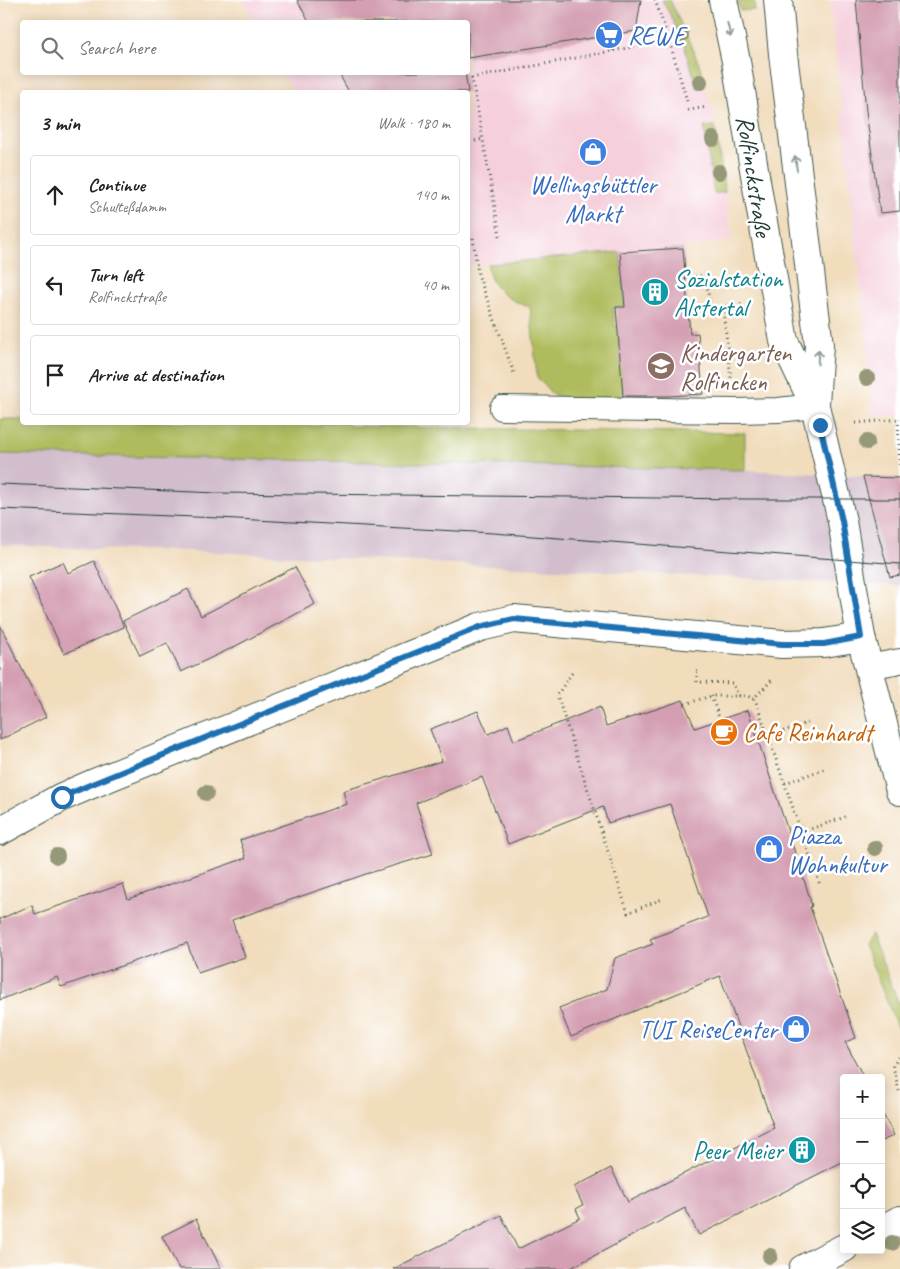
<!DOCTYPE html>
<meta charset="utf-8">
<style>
:root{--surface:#fff;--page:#f2f2f2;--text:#222;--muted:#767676;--line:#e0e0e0}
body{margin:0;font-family:Caveat,sans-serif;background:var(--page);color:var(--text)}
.controls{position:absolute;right:15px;bottom:15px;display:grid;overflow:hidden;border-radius:5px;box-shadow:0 2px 12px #0003}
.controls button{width:45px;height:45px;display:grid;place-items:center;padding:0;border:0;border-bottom:1px solid var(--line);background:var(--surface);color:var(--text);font:25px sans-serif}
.stop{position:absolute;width:15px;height:15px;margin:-11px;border:4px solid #1f6fb2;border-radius:50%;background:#fff}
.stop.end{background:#1f6fb2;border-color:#fff;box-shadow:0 1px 5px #0008}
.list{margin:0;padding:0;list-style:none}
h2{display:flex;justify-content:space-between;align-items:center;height:65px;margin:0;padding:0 20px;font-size:21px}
h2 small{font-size:16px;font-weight:400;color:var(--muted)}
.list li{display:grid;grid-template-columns:32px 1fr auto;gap:15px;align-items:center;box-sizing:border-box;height:80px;margin:0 10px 10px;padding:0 10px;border:1px solid var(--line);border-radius:5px}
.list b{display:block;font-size:19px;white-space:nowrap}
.list p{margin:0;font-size:16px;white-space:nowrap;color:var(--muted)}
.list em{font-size:16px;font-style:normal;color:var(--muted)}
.icon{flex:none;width:28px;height:28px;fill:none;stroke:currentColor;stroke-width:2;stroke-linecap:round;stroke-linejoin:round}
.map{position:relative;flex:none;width:900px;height:1269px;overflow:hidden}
.search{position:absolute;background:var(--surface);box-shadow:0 2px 12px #0003;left:20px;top:20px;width:450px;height:55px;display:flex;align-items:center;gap:12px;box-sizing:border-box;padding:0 18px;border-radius:5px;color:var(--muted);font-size:19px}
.panel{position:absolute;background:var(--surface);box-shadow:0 2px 12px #0003;left:20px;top:90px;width:450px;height:335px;border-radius:5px}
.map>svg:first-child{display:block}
.built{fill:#f5cfdb}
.industrial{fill:#d1bdcc}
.green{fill:#afbb5c;stroke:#677c48}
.building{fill:#d49fb2}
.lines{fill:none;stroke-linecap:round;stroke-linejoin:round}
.service-casing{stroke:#3e5548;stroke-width:26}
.minor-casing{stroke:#3e5548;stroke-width:30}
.secondary-casing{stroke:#3e5548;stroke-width:30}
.path{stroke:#3e5548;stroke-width:3;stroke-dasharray:1 4;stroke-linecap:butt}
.service{stroke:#fff;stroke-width:24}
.minor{stroke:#fff;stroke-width:28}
.secondary{stroke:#fff;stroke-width:28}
.tram{stroke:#1f3d34;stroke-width:1}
.tree{fill:#959978}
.oneway{stroke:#8f9e9a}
.route{stroke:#1f6fb2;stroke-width:6}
.labels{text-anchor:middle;stroke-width:5;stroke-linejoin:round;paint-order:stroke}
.shop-label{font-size:25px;fill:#366cbe;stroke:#fff;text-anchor:start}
.street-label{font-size:25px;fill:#1f3d34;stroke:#fff}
.culture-label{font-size:25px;fill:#0d838f;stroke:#fff;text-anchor:start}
.education-label{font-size:25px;fill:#785e54;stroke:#fff;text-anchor:start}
.food-label{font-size:25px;fill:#c56008;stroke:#fff;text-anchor:start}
</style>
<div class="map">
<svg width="900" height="1269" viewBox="0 0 900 1269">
<rect width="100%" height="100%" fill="#fff"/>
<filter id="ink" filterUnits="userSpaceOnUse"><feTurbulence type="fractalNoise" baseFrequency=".02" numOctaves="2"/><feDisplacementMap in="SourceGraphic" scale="10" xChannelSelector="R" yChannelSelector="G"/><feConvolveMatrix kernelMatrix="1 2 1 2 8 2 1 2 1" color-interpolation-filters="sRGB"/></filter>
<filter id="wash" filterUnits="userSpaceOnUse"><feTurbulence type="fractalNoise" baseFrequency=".0096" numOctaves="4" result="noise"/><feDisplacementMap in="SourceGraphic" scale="20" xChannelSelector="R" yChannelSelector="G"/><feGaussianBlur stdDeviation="1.12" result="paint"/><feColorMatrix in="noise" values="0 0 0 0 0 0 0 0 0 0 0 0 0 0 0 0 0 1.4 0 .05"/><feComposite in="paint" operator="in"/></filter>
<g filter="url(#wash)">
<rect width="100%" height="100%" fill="#f1dcbc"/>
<g class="built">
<polygon points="243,0 673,0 714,112 732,240 683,248 609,253 525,261 468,265 468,92 294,92 283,73 468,72 468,22 256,22"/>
<polygon points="830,0 900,0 900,416 873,416 865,329"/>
</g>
<polygon class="industrial" points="0,454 745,470 900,478 900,586 192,551 94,549 0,545"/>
<g class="green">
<polygon points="662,0 670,0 694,52 704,77 706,86 697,88 697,84 686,54 685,44 678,44 674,22"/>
<polygon points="738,0 754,0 755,10 740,11"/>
<polygon points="715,126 725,192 714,194 704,127"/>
<path d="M620,252L625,307L613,308L615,326H626L619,339L624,400L573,399L553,395L537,377L530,307C509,301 488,288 488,264Z"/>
<polygon points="0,419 22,419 22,422 159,422 321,426 319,423 348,422 348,426 745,433 745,470 0,454"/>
<polygon points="871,934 900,1006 900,1034 864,945"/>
</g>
<g id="blocks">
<g class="building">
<polygon points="297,0 641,0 636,31 468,58 468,22 309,22"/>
<polygon points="856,0 900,0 900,211 880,213 866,111"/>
<polygon points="338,72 465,72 468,92 349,92"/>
<polygon points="683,248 690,334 698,333 703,394 668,396 623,396 616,307 625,307 620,252"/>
<polygon points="863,477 900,478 900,575 890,577"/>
<polygon points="94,561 124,627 64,654 29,577 63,562 68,573"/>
<polygon points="295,567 315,604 232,648 181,672 167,643 140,656 123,621 188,589 201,616"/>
<polygon points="0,625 46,717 0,740"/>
<polygon points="683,700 695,728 748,710 807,889 812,906 810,907 856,1038 845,1042 864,1078 844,1078 844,1161 699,1235 685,1208 569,1269 393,1269 501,1215 518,1249 580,1218 576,1209 583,1205 574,1187 611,1168 628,1202 774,1128 720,976 571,1037 559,1008 607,989 615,958 653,944 650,939 708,917 670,804 608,823 603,807 508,844 482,777 416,803 433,854 366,874 232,920 245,957 198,973 187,943 61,987 57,977 0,1000 0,919 32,905 35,914 123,884 128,899 246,858 240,840 347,804 343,791 442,761 430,729 478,711 488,734 508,725 514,741 600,707 606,726"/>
<polygon points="881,1111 894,1135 881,1142"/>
<polygon points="196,1219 221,1269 179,1269 162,1236"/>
</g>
</g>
</g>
<g filter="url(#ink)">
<use href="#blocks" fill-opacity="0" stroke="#3e5548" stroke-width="1"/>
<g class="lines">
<defs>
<g id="service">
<polyline points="502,408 735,411 778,410 815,406"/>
<polyline points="868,667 900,661"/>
</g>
<g id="minor">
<polyline points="0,831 62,797 92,784 480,627 514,619 782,644 824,643 861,637"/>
<polyline points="881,1230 900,1220"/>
<polyline points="803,1269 844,1248"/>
</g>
<g id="secondary">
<polyline points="723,0 736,61 760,205 784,341 815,406 842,521 861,637 900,791"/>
<polyline points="778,0 783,54 819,345 815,404"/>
</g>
</defs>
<use href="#service" class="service-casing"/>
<use href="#minor" class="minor-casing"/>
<use href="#secondary" class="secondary-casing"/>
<g class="path">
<polyline points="655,0 669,40 687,101"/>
<polyline points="609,35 613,51"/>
<polyline points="688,110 707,107"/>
<polyline points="475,141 483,139"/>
<polyline points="500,236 472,78 669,40"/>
<polyline points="473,238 478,274 515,376"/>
<polyline points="685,278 706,275 710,308 742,304"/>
<polyline points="723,307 731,378"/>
<polyline points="898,419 900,468"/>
<polyline points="856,423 900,419"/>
<polyline points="698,672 697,672 697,682 732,683 739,696"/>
<polyline points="572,673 557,695 628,913 662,899"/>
<polyline points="711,696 720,720"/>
<polyline points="753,699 772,680"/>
<polyline points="685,704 711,696 748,696 753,699 756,702 820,885"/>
<polyline points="769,736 810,722"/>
<polyline points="785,783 827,768"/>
<polyline points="802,832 845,817"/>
<polyline points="899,1091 893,1066 900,1055"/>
</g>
<use href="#service" class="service"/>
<use href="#minor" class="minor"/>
<use href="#secondary" class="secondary"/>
<g class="tram">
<polyline points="0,484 218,493 746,499 900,499"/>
<polyline points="0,509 219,518 493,533 900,564"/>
</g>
</g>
<g class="tree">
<circle cx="681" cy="35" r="8"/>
<circle cx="700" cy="82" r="8"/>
<circle cx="713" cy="139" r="8"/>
<circle cx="719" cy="172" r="8"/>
<circle cx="867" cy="378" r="8"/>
<circle cx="867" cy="442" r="8"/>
<circle cx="206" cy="793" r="8"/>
<circle cx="875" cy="848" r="8"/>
<circle cx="57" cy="856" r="8"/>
<circle cx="892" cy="1243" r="8"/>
<circle cx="770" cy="1256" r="8"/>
</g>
<defs><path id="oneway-shaft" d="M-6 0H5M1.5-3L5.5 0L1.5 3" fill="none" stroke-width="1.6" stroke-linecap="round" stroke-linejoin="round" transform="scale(1.25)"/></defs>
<g class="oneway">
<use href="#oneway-shaft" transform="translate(729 30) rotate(77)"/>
<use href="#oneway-shaft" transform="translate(796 163) rotate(-97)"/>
<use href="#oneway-shaft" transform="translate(818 357) rotate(-87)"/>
</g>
</g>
<g class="lines" filter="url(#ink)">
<polyline class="route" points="62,797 92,784 323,690 480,627 514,619 782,644 824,644 861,637 842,521 820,425"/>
</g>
<defs>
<symbol id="supermarket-disc" viewBox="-11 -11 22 22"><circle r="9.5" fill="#3f7fe0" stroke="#fff"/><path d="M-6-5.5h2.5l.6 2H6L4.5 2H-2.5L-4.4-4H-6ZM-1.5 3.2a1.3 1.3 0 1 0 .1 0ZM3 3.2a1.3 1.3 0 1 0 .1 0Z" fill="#fff"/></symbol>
<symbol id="shop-disc" viewBox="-11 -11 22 22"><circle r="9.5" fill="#3f7fe0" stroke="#fff"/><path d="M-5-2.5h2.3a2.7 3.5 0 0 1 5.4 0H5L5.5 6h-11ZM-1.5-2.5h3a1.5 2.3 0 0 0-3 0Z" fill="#fff"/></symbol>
<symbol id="building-disc" viewBox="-11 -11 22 22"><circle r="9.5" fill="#0f9aa8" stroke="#fff"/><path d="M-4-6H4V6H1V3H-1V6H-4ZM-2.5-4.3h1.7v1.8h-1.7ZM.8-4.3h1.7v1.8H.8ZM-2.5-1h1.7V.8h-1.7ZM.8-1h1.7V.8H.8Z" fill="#fff"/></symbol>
<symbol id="school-disc" viewBox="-11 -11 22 22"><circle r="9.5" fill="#8d6e63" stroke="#fff"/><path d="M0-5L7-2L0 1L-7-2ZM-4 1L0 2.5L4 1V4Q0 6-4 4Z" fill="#fff"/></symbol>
<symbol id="cafe-disc" viewBox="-11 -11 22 22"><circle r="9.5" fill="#e8710a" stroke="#fff"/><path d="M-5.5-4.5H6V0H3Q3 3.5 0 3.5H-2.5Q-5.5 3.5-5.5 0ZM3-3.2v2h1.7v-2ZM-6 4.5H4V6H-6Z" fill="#fff"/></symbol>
</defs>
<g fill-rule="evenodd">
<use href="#supermarket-disc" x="593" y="19" width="32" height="32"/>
<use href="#shop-disc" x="577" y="136" width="32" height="32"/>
<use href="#building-disc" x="639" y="276" width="32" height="32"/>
<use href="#school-disc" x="645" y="350" width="32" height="32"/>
<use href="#cafe-disc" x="708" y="716" width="32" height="32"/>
<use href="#shop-disc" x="753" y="833" width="32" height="32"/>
<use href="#shop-disc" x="780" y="1013" width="32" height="32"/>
<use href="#building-disc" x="786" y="1134" width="32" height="32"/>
</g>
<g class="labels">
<g class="shop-label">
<text x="628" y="44">REWE</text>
<text x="593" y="193" text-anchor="middle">Wellingsbüttler<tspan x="593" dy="29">Markt</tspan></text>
<text x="788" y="844">Piazza<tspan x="788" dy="29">Wohnkultur</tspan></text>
<text x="777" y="1038" text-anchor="end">TUI ReiseCenter</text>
</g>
<g class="street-label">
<text transform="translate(755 176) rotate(81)" y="9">Rolfinckstraße</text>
</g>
<g class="culture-label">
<text x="674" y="287">Sozialstation<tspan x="674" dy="29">Alstertal</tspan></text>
<text x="783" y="1159" text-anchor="end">Peer Meier</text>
</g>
<g class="education-label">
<text x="680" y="361">Kindergarten<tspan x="680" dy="29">Rolfincken</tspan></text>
</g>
<g class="food-label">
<text x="743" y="741">Cafe Reinhardt</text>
</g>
</g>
</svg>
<div class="controls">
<button>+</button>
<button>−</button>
<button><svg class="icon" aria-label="locate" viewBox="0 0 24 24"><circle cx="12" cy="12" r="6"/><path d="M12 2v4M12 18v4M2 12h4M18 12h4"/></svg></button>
<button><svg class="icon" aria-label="layers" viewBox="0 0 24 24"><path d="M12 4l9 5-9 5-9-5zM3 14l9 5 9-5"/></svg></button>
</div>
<div class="stop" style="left:62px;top:797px"></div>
<div class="stop end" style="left:820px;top:425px"></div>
<div class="search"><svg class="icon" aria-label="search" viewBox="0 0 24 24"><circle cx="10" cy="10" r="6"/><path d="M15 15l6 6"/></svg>Search here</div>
<section class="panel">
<h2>3 min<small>Walk · 180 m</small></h2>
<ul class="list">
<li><svg class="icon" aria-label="ahead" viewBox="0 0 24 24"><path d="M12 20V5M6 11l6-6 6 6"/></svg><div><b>Continue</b><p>Schulteßdamm</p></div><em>140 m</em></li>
<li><svg class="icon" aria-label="left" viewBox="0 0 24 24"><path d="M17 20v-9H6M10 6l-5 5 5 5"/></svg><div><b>Turn left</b><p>Rolfinckstraße</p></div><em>40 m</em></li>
<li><svg class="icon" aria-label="arrive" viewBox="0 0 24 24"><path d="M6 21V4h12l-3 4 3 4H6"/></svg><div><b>Arrive at destination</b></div></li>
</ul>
</section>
</div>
